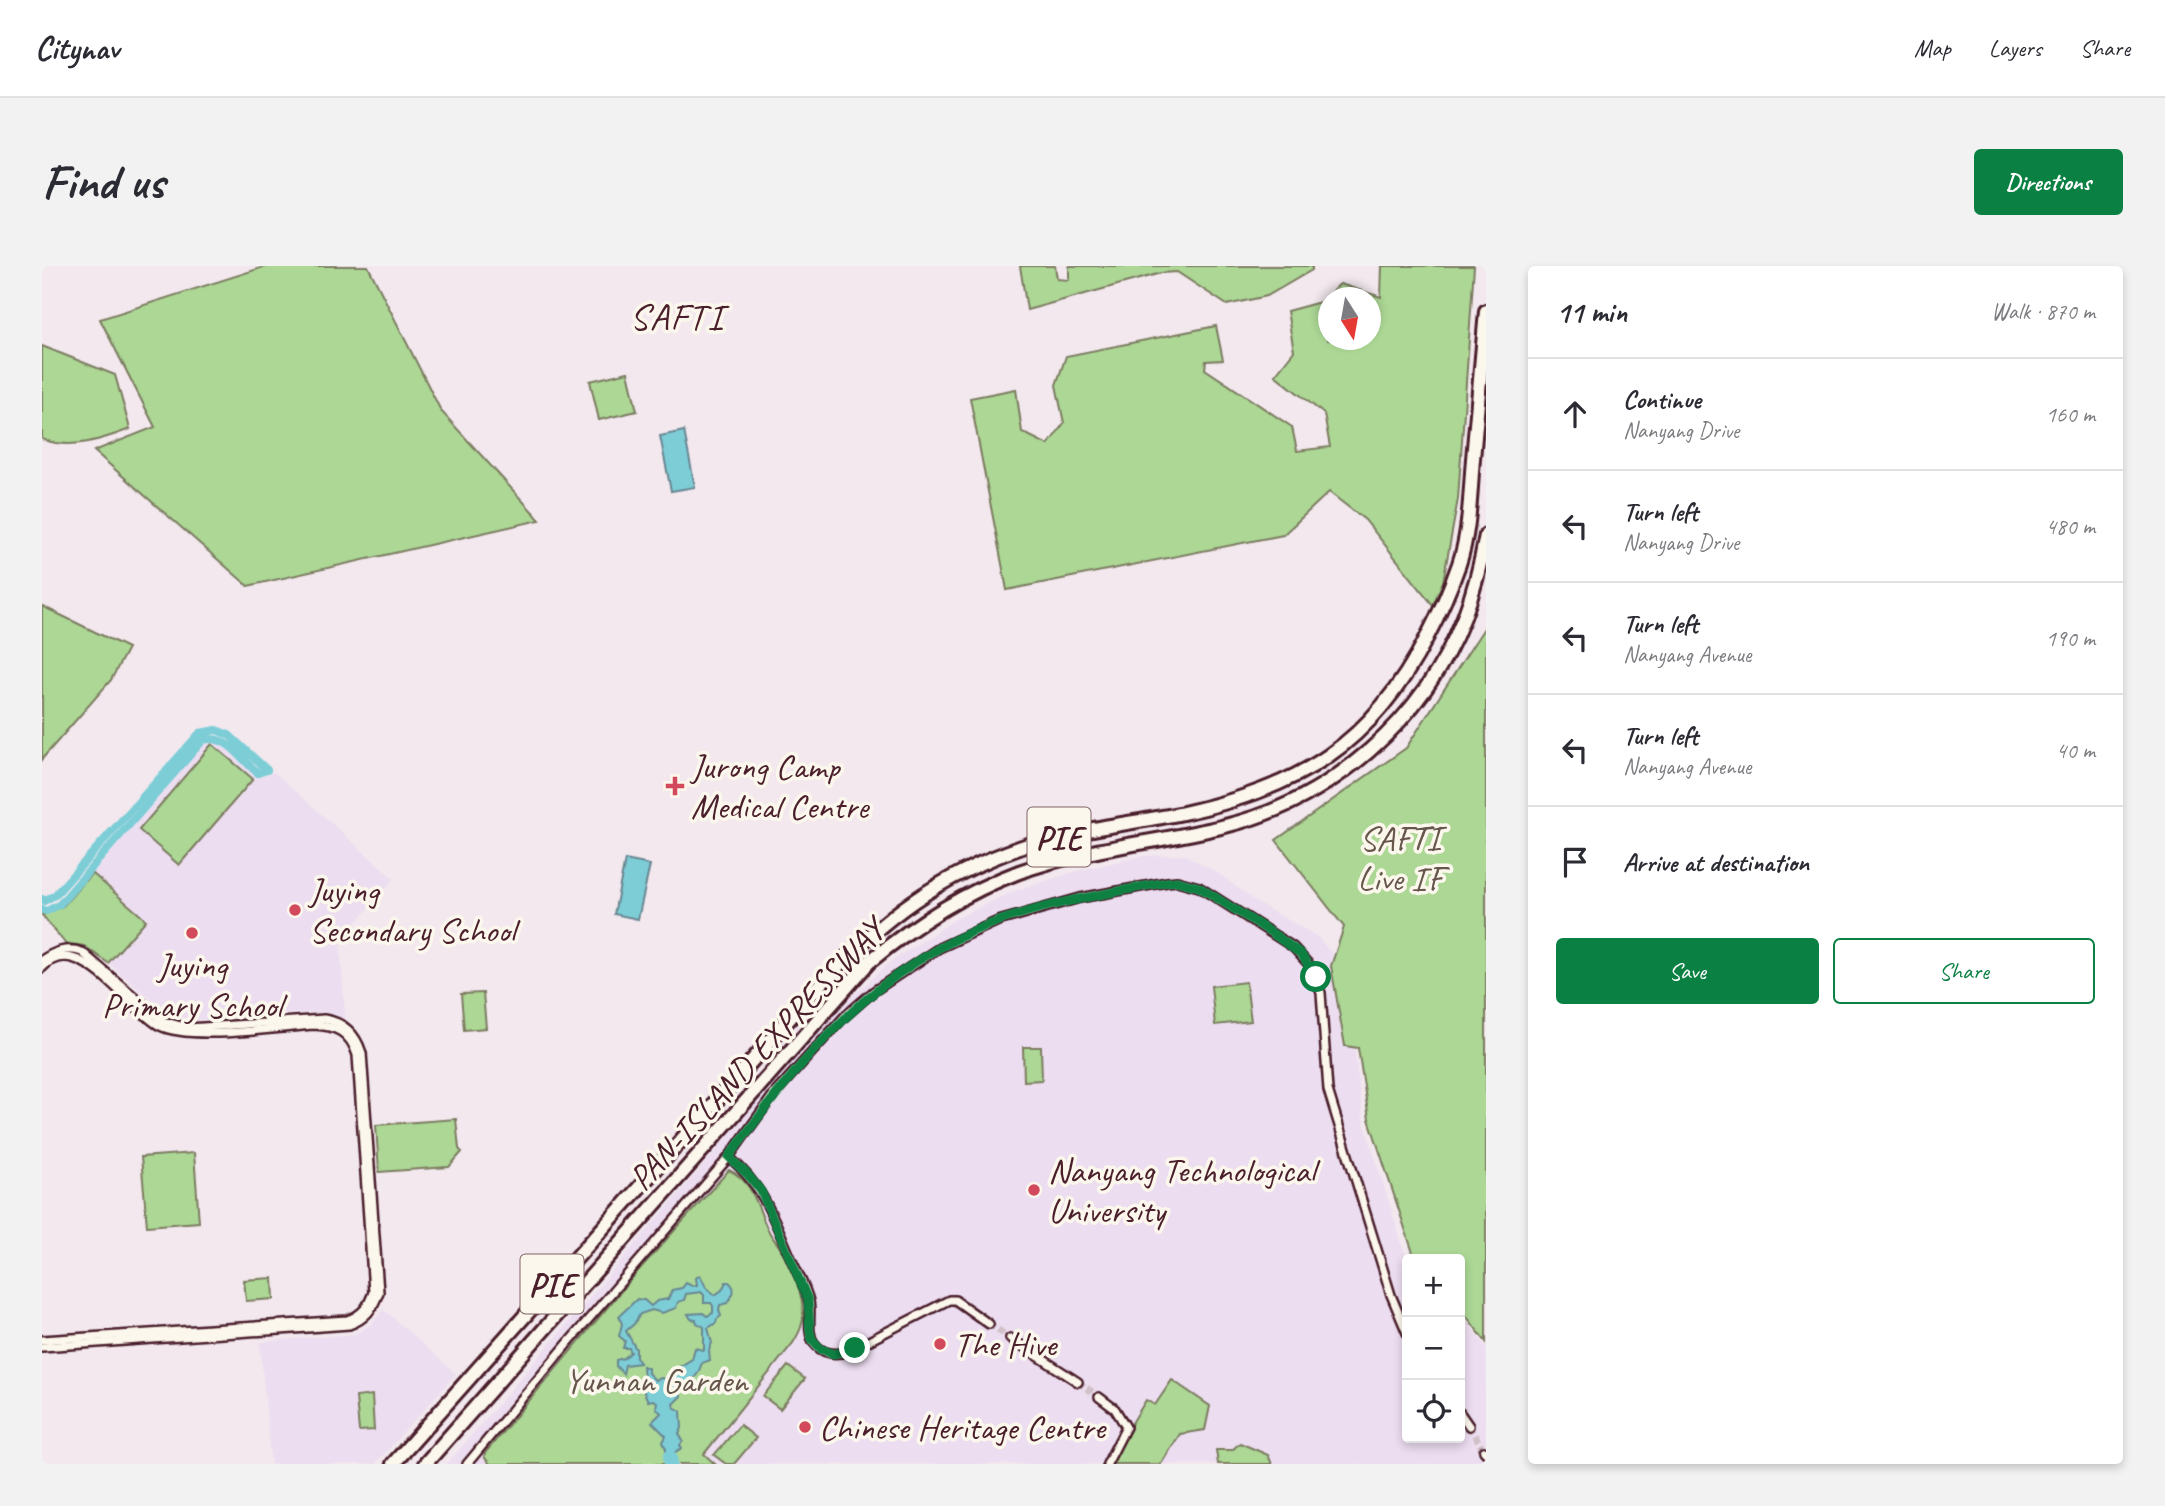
<!DOCTYPE html>
<meta charset="utf-8">
<style>
:root{--surface:#fff;--page:#f2f2f3;--text:#2b2b33;--muted:#7c7c81;--line:#e1e1e2;--accent:#0b8043}
body{margin:0;font-family:Caveat,sans-serif;background:var(--page);color:var(--text)}
.controls{position:absolute;right:21px;bottom:21px;display:grid;overflow:hidden;border-radius:7px;box-shadow:0 4px 10px #0003}
.controls button{width:63px;height:63px;display:grid;place-items:center;padding:0;border:0;border-bottom:2px solid var(--line);background:var(--surface);color:var(--text);font:35px sans-serif}
.compass{position:absolute;left:1276px;top:21px;width:63px;height:63px;border-radius:50%;background:var(--surface);box-shadow:0 4px 10px #0003;rotate:169deg}
.stop{position:absolute;width:21px;height:21px;margin:-16px;border:5px solid #0b8043;border-radius:50%;background:#fff}
.stop.end{background:#0b8043;border-color:#fff;box-shadow:0 2px 7px #0008}
.list{margin:0;padding:0;list-style:none}
h2{display:flex;justify-content:space-between;align-items:center;height:91px;margin:0;padding:0 28px;font-size:30px}
h2 small{font-size:23px;font-weight:400;color:var(--muted)}
.list li{display:grid;grid-template-columns:46px 1fr auto;gap:21px;align-items:center;box-sizing:border-box;height:112px;padding:0 28px;border-top:2px solid var(--line)}
.list b{display:block;font-size:26px;white-space:nowrap}
.list p{margin:0;font-size:23px;white-space:nowrap;color:var(--muted)}
.list em{font-size:23px;font-style:normal;color:var(--muted)}
.actions{display:flex;gap:14px;padding:21px 28px}
.actions a{flex:1;padding:16px 0;border:2px solid var(--accent);border-radius:7px;text-align:center;font-size:24px;color:var(--accent)}
.actions .main{background:var(--accent);color:#fff}
.icon{flex:none;width:38px;height:38px;fill:none;stroke:currentColor;stroke-width:2;stroke-linecap:round;stroke-linejoin:round}
.map{position:relative;flex:none;width:1444px;height:1198px;overflow:hidden;border-radius:7px}
header{display:flex;align-items:center;gap:42px;box-sizing:border-box;height:98px;padding:0 35px;background:var(--surface);border-bottom:2px solid var(--line)}
header strong{font-size:33px}
nav{display:flex;gap:38px;margin-inline-start:auto;font-size:24px}
.intro{display:flex;align-items:center;justify-content:space-between;box-sizing:border-box;height:168px;padding:0 42px}
h1{margin:0;font-size:49px}
.button{padding:18px 32px;border-radius:7px;background:var(--accent);color:#fff;font-size:24px;font-weight:700}
main{display:flex;gap:42px;padding:0 42px}
aside{flex:1;background:var(--surface);border-radius:7px;box-shadow:0 4px 10px #0003}
.map>svg:first-child{display:block}
.built{fill:#ecddf0}
.green{fill:#acd795;stroke:#7b7b60;stroke-width:2;fill-rule:evenodd}
.water{fill:#7dcdd6;stroke:#698792;stroke-width:2}
.lines{fill:none;stroke-linecap:round;stroke-linejoin:round}
.canal{stroke:#7dcdd6;stroke-width:8}
.river{stroke:#7dcdd6;stroke-width:14}
.minor-tunnel{stroke:#d0c0c7;stroke-width:7;stroke-dasharray:7 3.5;stroke-linecap:butt}
.minor-casing{stroke:#4a1f2b;stroke-width:12}
.motorway-casing{stroke:#4a1f2b;stroke-width:18}
.minor{stroke:#fbf7ec;stroke-width:7}
.motorway{stroke:#fbf7ec;stroke-width:12}
.route{stroke:#0b8043;stroke-width:9}
.poi-dot{fill:#d1495b;stroke:#fbf7ec;stroke-width:2.5}
.labels{text-anchor:middle;stroke-width:7;stroke-linejoin:round;paint-order:stroke}
.shield{fill:#fbf7ec;stroke:#7f6065;stroke-width:2}
.shield-label{font-size:33px;font-weight:bold;fill:#4a1f2b}
.poi-label{font-size:35px;fill:#4a1f2b;stroke:#fbf7ec;text-anchor:start}
.park-label{font-size:35px;fill:#67564b;stroke:#fbf7ec}
.street-label{font-size:35px;fill:#4a1f2b;stroke:#fbf7ec}
.neighbourhood-label{font-size:37px;letter-spacing:2px;fill:#4a1f2b;stroke:#fbf7ec}
</style>
<header>
<strong>Citynav</strong>
<nav><a>Map</a><a>Layers</a><a>Share</a></nav>
</header>
<div class="intro"><h1>Find us</h1><a class="button">Directions</a></div>
<main>
<div class="map">
<svg width="1444" height="1198" viewBox="0 0 1444 1198">
<rect width="100%" height="100%" fill="#f2e8ee"/>
<filter id="ink" filterUnits="userSpaceOnUse"><feTurbulence type="fractalNoise" baseFrequency=".0143" numOctaves="2"/><feDisplacementMap in="SourceGraphic" scale="14" xChannelSelector="R" yChannelSelector="G"/><feConvolveMatrix kernelMatrix="1 2 1 2 8 2 1 2 1" color-interpolation-filters="sRGB"/></filter>
<g filter="url(#ink)">
<g class="built">
<polygon points="170,475 179,478 212,507 222,510 232,506 352,613 298,675 303,752 280,746 154,754 135,752 121,744 66,697 103,654 50,607 161,479"/>
<polygon points="1143,589 1177,608 1214,636 1274,670 1295,693 1312,779 1321,853 1365,995 1365,1172 1418,1172 1418,1048 1421,1049 1444,1081 1444,1198 405,1198 789,750 848,696 914,653 972,625 1039,604 1102,590"/>
<polygon points="341,1043 414,1108 333,1198 229,1198 218,1076 314,1068 330,1058"/>
</g>
<g class="green">
<polygon points="225,0 326,0 399,145 498,254 206,320 52,185 113,161 58,53"/>
<polygon points="978,0 1013,0 1015,13 1027,14 1027,0 1270,0 1270,4 1225,30 1185,39 1135,6 1119,7 985,44"/>
<path d="M1340,0H1432L1416,233L1401,316L1391,339L1323,254L1287,226L1241,269L965,324L928,132L974,123L980,166L1006,179L1022,157L1014,119L1024,90L1174,60L1181,94L1164,95L1163,103L1250,161L1255,185L1288,181L1282,148L1233,109L1252,85L1245,45L1278,36L1298,18L1339,31ZM1286,32H1328V74H1286Z"/>
<path d="M0,80L73,109L88,163C62,173 28,185 0,173Z"/>
<polygon points="586,106 595,145 557,154 548,115"/>
<polygon points="0,340 86,382 69,414 0,493"/>
<polygon points="1444,359 1444,1076 1422,1047 1418,1045 1418,993 1373,993 1327,853 1316,782 1303,780 1289,700 1302,661 1234,574 1364,482"/>
<polygon points="170,478 211,513 137,599 97,564"/>
<polygon points="50,607 104,654 66,697 42,680 23,677 0,649 21,640"/>
<polygon points="1204,716 1209,755 1173,759 1169,720"/>
<polygon points="441,727 444,762 422,764 419,728"/>
<polygon points="981,781 999,781 1000,814 982,815"/>
<polygon points="414,853 417,883 420,886 407,901 337,906 334,859"/>
<polygon points="152,887 157,956 105,960 99,891"/>
<path d="M687,904C717,918 715,951 731,972C745,989 760,1022 761,1046C762,1058 757,1067 751,1077L662,1188L673,1198H448L442,1191L443,1187L596,1005Z"/>
<polygon points="231,1012 232,1033 204,1035 202,1014"/>
<polygon points="746,1100 763,1113 738,1143 721,1130"/>
<polygon points="1130,1114 1168,1140 1163,1164 1138,1168 1119,1198 1065,1198 1104,1134 1113,1139"/>
<polygon points="330,1129 332,1164 317,1165 314,1131"/>
<polygon points="698,1159 714,1172 692,1198 684,1198 672,1189"/>
<polygon points="1198,1177 1226,1189 1230,1198 1176,1198 1174,1184 1190,1184"/>
</g>
<g class="water">
<polygon points="642,165 653,221 629,225 618,170"/>
<polygon points="583,594 608,599 596,653 572,648"/>
<path d="M658,1009L664,1021L673,1029L680,1024L684,1016H687C696,1024 690,1029 686,1037L678,1039L677,1044L679,1050L675,1053L674,1057L666,1062L670,1077L667,1084L668,1094L660,1097L656,1107L646,1120L639,1121V1130L631,1138L632,1141L639,1145L640,1162L637,1168L641,1175L638,1179L640,1182L632,1187L631,1191L624,1190V1183L621,1176L624,1170L610,1156L619,1147L614,1142L615,1136L611,1134L606,1135L600,1122H590L589,1118L602,1115L601,1100L606,1102V1107L613,1114L619,1112L627,1114L637,1101L650,1093L653,1082L662,1084V1061L655,1057L654,1054L649,1053L646,1048L661,1047L665,1050L671,1047V1040L669,1037H662V1029L659,1026L644,1028L642,1034L636,1036L634,1042L620,1047L610,1044L598,1048L592,1058L584,1065L594,1083V1091L598,1097L583,1099L581,1108L574,1100V1094L582,1092L589,1086L587,1082H581L583,1075L577,1070L580,1058L577,1050L595,1033L602,1034L609,1040L615,1035L626,1033L630,1024L640,1022L644,1017L650,1020L655,1019L654,1012Z"/>
</g>
<g class="lines">
<path class="canal" d="M0,633L2,635L13,629L158,467L174,464L187,469L225,504L216,507C198,493 186,468 161,474L18,638L5,645L0,644"/>
<polyline class="river" points="628,1191 629,1198"/>
<g class="minor-tunnel">
<polyline points="947,1058 968,1072"/>
<polyline points="1036,1116 1057,1131"/>
<polyline points="1427,1160 1442,1185"/>
</g>
<defs>
<g id="minor">
<path d="M0,694C13,685 25,681 40,686L121,755L146,762L282,753C302,756 314,768 320,787L337,1026C331,1043 324,1053 307,1059L0,1081"/>
<path d="M0,702C36,662 87,744 118,760C148,775 235,762 272,759C294,760 308,766 315,789L331,1026C326,1041 320,1049 305,1054L0,1074"/>
<path d="M687,891C721,920 731,951 748,990C754,1005 763,1019 767,1035C770,1049 764,1065 772,1077C780,1088 793,1089 805,1086L907,1034H913L947,1058"/>
<polyline points="968,1072 1036,1116"/>
<polyline points="1057,1131 1073,1143 1084,1161 1065,1198"/>
<polyline points="1418,1147 1427,1160"/>
<polyline points="1442,1185 1444,1187"/>
<polyline points="425,1198 526,1077 687,891 732,828 802,751 832,725 897,682 956,655 1038,632 1125,616 1135,615 1157,621 1251,681 1270,702 1279,727 1286,824 1349,1029 1365,1067"/>
</g>
<g id="motorway">
<path d="M351,1198L780,716C841,652 896,610 980,581C1032,563 1088,558 1141,547C1257,522 1330,479 1385,371C1397,348 1408,324 1417,298C1428,266 1428,228 1431,193C1435,144 1440,95 1444,45"/>
<path d="M383,1198L827,696C873,658 921,627 977,606C1043,582 1115,577 1183,560C1290,534 1382,454 1422,351C1432,325 1439,297 1444,269"/>
</g>
</defs>
<use href="#minor" class="minor-casing"/>
<use href="#motorway" class="motorway-casing"/>
<use href="#minor" class="minor"/>
<use href="#motorway" class="motorway"/>
</g>
</g>
<g class="lines" filter="url(#ink)">
<path class="route" d="M813,1082L792,1088L779,1083L770,1073L768,1066L766,1034L719,925L706,909L687,891C759,792 835,699 954,656C1010,636 1068,627 1125,616L1135,615L1157,621L1230,667L1259,688L1274,711"/>
</g>
<g class="poi-dot">
<path d="M629.5 509.5h7v7h7v7h-7v7h-7v-7h-7v-7h7z"/>
<circle cx="253" cy="644" r="7"/>
<circle cx="150" cy="667" r="7"/>
<circle cx="992" cy="924" r="7"/>
<circle cx="898" cy="1078" r="7"/>
<circle cx="763" cy="1161" r="7"/>
</g>
<g class="labels">
<g class="shield">
<rect x="985.5" y="541.5" width="63" height="59" rx="5"/>
<rect x="478.5" y="988.5" width="63" height="59" rx="5"/>
</g>
<g class="shield-label">
<text x="1017" y="583">PIE</text>
<text x="510" y="1030">PIE</text>
</g>
<g class="poi-label">
<text x="649" y="512">Jurong Camp<tspan x="649" dy="40">Medical Centre</tspan></text>
<text x="267" y="636">Juying<tspan x="267" dy="40">Secondary School</tspan></text>
<text x="150" y="711" text-anchor="middle">Juying<tspan x="150" dy="40">Primary School</tspan></text>
<text x="1006" y="916">Nanyang Technological<tspan x="1006" dy="40">University</tspan></text>
<text x="912" y="1090">The Hive</text>
<text x="777" y="1173">Chinese Heritage Centre</text>
</g>
<g class="park-label">
<text x="1358" y="584">SAFTI<tspan x="1358" dy="40">Live IF</tspan></text>
<text x="614" y="1126">Yunnan Garden</text>
</g>
<g class="street-label">
<text transform="translate(714 788) rotate(-47)" y="12">PAN-ISLAND EXPRESSWAY</text>
</g>
<g class="neighbourhood-label">
<text x="635" y="63">SAFTI</text>
</g>
</g>
</svg>
<div class="controls">
<button>+</button>
<button>−</button>
<button><svg class="icon" aria-label="locate" viewBox="0 0 24 24"><circle cx="12" cy="12" r="6"/><path d="M12 2v4M12 18v4M2 12h4M18 12h4"/></svg></button>
</div>
<svg class="compass" viewBox="-18 -18 36 36"><path d="M0-13l5 13h-10z" fill="#e53935"/><path d="M0 13l5-13h-10z" fill="#7c7c81"/></svg>
<div class="stop" style="left:1274px;top:711px"></div>
<div class="stop end" style="left:813px;top:1082px"></div>
</div>
<aside>
<h2>11 min<small>Walk · 870 m</small></h2>
<ul class="list">
<li><svg class="icon" aria-label="ahead" viewBox="0 0 24 24"><path d="M12 20V5M6 11l6-6 6 6"/></svg><div><b>Continue</b><p>Nanyang Drive</p></div><em>160 m</em></li>
<li><svg class="icon" aria-label="left" viewBox="0 0 24 24"><path d="M17 20v-9H6M10 6l-5 5 5 5"/></svg><div><b>Turn left</b><p>Nanyang Drive</p></div><em>480 m</em></li>
<li><svg class="icon" aria-label="left" viewBox="0 0 24 24"><path d="M17 20v-9H6M10 6l-5 5 5 5"/></svg><div><b>Turn left</b><p>Nanyang Avenue</p></div><em>190 m</em></li>
<li><svg class="icon" aria-label="left" viewBox="0 0 24 24"><path d="M17 20v-9H6M10 6l-5 5 5 5"/></svg><div><b>Turn left</b><p>Nanyang Avenue</p></div><em>40 m</em></li>
<li><svg class="icon" aria-label="arrive" viewBox="0 0 24 24"><path d="M6 21V4h12l-3 4 3 4H6"/></svg><div><b>Arrive at destination</b></div></li>
</ul>
<div class="actions"><a class="main">Save</a><a>Share</a></div>
</aside>
</main>
